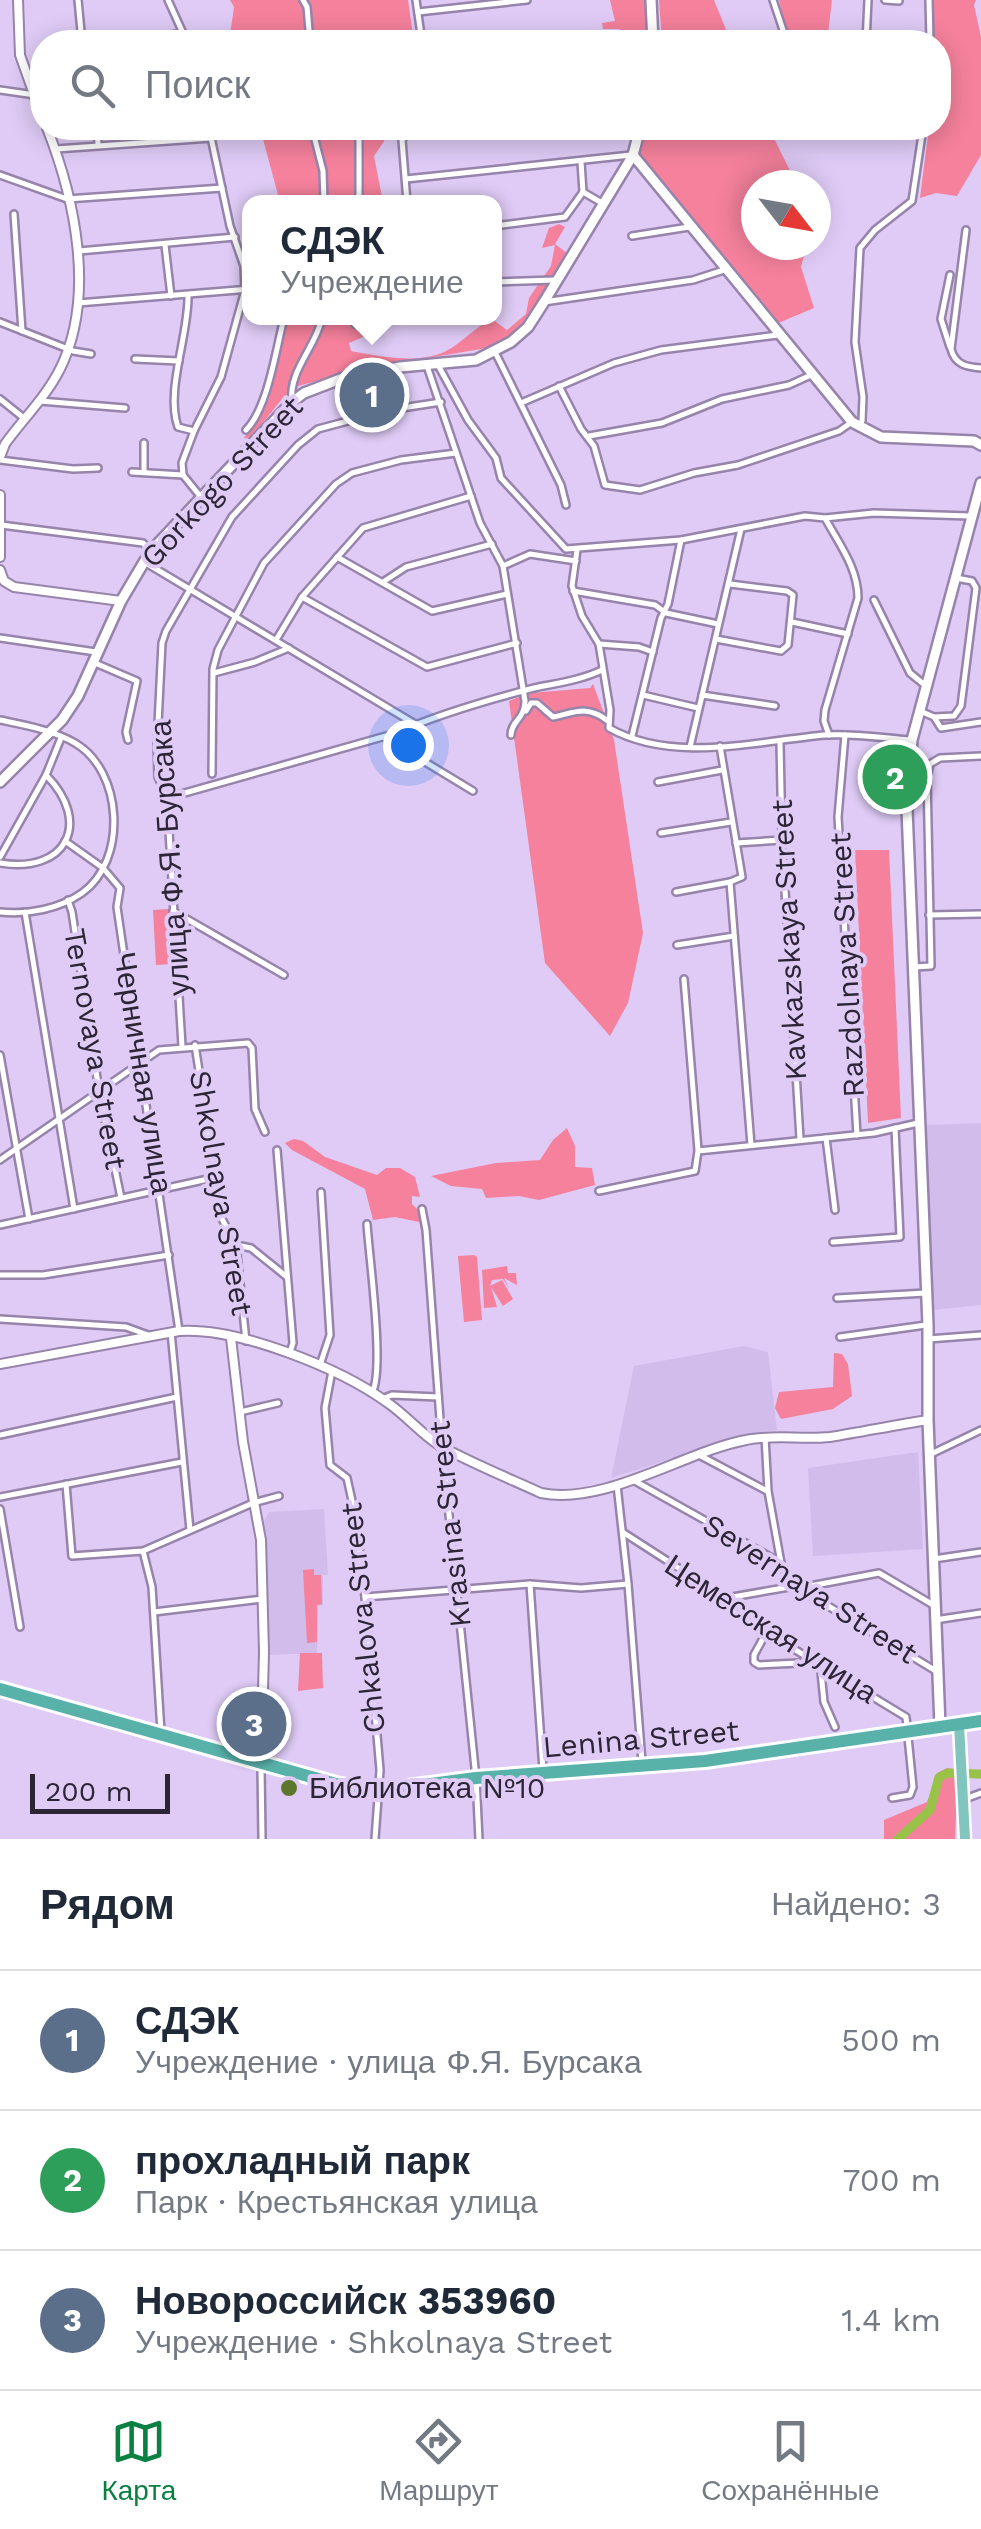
<!DOCTYPE html>
<html lang="ru">
<meta charset="utf-8">
<style>
:root{--surface:#fff;--page:#f2f2f3;--text:#1f2937;--muted:#747a83;--line:#e0e1e3;--accent:#0b8043}
body{margin:0;font-family:"Work Sans",sans-serif;background:var(--page);color:var(--text)}
.compass{position:absolute;left:741px;top:170px;width:90px;height:90px;border-radius:50%;background:var(--surface);box-shadow:0 5px 25px #0003;rotate:121deg}
.scale{position:absolute;left:30px;bottom:25px;width:140px;box-sizing:border-box;padding-left:10px;border:5px solid #2d2535;border-top:0;font-size:28px;line-height:35px;white-space:nowrap;color:#2d2535;-webkit-text-stroke:8px #dfcbf6;paint-order:stroke}
.you{position:absolute;left:408px;top:745px;width:35px;height:35px;margin:-25px;border:8px solid #fff;border-radius:50%;background:#1a73e8;box-shadow:0 0 0 15px #1a73e833}
.badge{display:grid;place-items:center;width:65px;height:65px;border-radius:50%;background:var(--accent);color:#fff;font-size:32px;font-weight:700}
.pin{position:absolute;translate:-50% -50%;border:5px solid #fff;box-shadow:0 2px 10px #0006}
.popup{position:absolute;left:242px;top:195px;width:260px;height:130px;box-sizing:border-box;display:grid;place-content:center;border-radius:20px;background:var(--surface);filter:drop-shadow(0 2px 8px #0005);font-size:32px;white-space:nowrap;color:var(--muted)}
.popup b{font-size:38px;color:var(--text)}
.popup::after{content:'';position:absolute;left:50%;top:100%;margin-left:-20px;border:20px solid transparent;border-top-color:var(--surface)}
.list{margin:0;padding:0;list-style:none}
h2{display:flex;justify-content:space-between;align-items:center;height:130px;margin:0;padding:0 40px;font-size:42px}
h2 small{font-size:32px;font-weight:400;color:var(--muted)}
.list li{display:grid;grid-template-columns:65px 1fr auto;gap:30px;align-items:center;box-sizing:border-box;height:140px;padding:0 40px;border-top:2px solid var(--line)}
.list b{display:block;font-size:38px;white-space:nowrap}
.list p{margin:0;font-size:32px;white-space:nowrap;color:var(--muted)}
.list em{font-size:32px;font-style:normal;color:var(--muted)}
.icon{flex:none;width:55px;height:55px;fill:none;stroke:currentColor;stroke-width:2;stroke-linecap:round;stroke-linejoin:round}
.map{position:relative;flex:none;width:981px;height:1839px;overflow:hidden}
.search{position:absolute;background:var(--surface);box-shadow:0 5px 25px #0003;left:30px;right:30px;top:30px;height:110px;display:flex;align-items:center;gap:25px;box-sizing:border-box;padding:0 35px;border-radius:40px;color:var(--muted);font-size:38px}
.sheet{height:550px;background:var(--surface)}
nav{display:flex;justify-content:space-around;align-items:center;box-sizing:border-box;height:140px;border-top:2px solid var(--line);background:var(--surface);font-size:28px;color:var(--muted)}
nav a{display:grid;justify-items:center;gap:5px}
nav .on{color:var(--accent)}
.map>svg:first-child{display:block}
.built{fill:#d2bceb}
.green{fill:#f5819c}
.lines{fill:none;stroke-linecap:round;stroke-linejoin:round}
.river{stroke:#98c248;stroke-width:9}
.minor-casing{stroke:#9784ab;stroke-width:10}
.tertiary-casing{stroke:#9784ab;stroke-width:12}
.secondary-casing{stroke:#9784ab;stroke-width:14}
.primary-casing{stroke:#fff;stroke-width:15}
.trunk-casing{stroke:#fff;stroke-width:18}
.minor{stroke:#fff;stroke-width:5}
.tertiary{stroke:#fff;stroke-width:8}
.secondary{stroke:#fff;stroke-width:9}
.primary{stroke:#82c5bf;stroke-width:10}
.trunk{stroke:#58b2aa;stroke-width:12}
.poi-dot{fill:#5c772b;stroke:#dfcbf6;stroke-width:4}
.labels{text-anchor:middle;stroke-width:8;stroke-linejoin:round;paint-order:stroke}
.street-label{font-size:30px;fill:#2d2535;stroke:#dfcbf6}
.poi-label{font-size:30px;fill:#2d2535;stroke:#dfcbf6;text-anchor:start}
</style>
<div class="map">
<svg width="981" height="1839" viewBox="0 0 981 1839">
<rect width="100%" height="100%" fill="#dfcbf6"/>
<g class="built">
<polygon points="981,1123 981,1305 932,1310 926,1125"/>
<polygon points="744,1346 768,1352 777,1430 749,1434 611,1478 634,1366"/>
<polygon points="918,1452 923,1549 813,1556 808,1468"/>
<polygon points="324,1509 328,1575 323,1575 323,1605 318,1606 317,1653 269,1655 264,1522 269,1512"/>
</g>
<g class="green">
<polygon points="230,0 408,0 414,42 229,42 234,7"/>
<polygon points="610,0 648,0 649,42 620,42 620,29 603,29 602,23 615,21"/>
<polygon points="659,0 714,0 731,42 662,42"/>
<polygon points="779,0 832,0 827,42 788,42"/>
<polygon points="931,0 976,0 974,5 981,37 981,155 957,196 936,193 920,198 929,128 938,128 938,42 930,42"/>
<polygon points="260,128 400,128 391,131 374,156 383,202 280,202"/>
<polygon points="644,128 769,128 797,185 756,185 756,245 807,245 801,267 814,308 776,324 638,152"/>
<path d="M559,224L565,227L555,244L568,254L527,319L509,336L487,348L357,370L298,386L282,399L248,441L244,438L269,399L287,318H395L396,323L349,343L351,351C379,356 419,365 446,351C462,343 475,327 492,319L507,330L526,314L529,298L551,266L555,245L542,248L549,228Z"/>
<polygon points="593,684 614,740 643,933 628,1003 610,1036 545,963 509,701 530,693 590,688"/>
<polygon points="884,745 906,745 903,809 887,809"/>
<polygon points="855,850 889,850 901,1118 868,1123"/>
<polygon points="169,909 172,964 156,965 153,910"/>
<polygon points="567,1128 575,1146 575,1167 592,1168 595,1185 539,1200 519,1196 486,1198 482,1189 451,1186 431,1176 496,1163 540,1160 553,1140"/>
<polygon points="294,1139 303,1141 325,1157 377,1175 386,1168 400,1168 415,1177 420,1197 412,1196 412,1204 420,1212 419,1222 395,1217 373,1220 365,1189 292,1150 285,1143"/>
<polygon points="474,1255 477,1257 482,1320 464,1322 458,1256"/>
<polygon points="507,1266 508,1273 516,1273 517,1285 504,1278 509,1288 503,1279 492,1280 490,1286 502,1280 513,1299 503,1306 491,1287 497,1307 484,1308 482,1270"/>
<polygon points="834,1353 842,1354 848,1364 852,1396 833,1409 781,1419 775,1408 779,1392 833,1387"/>
<polygon points="314,1569 314,1575 321,1575 322,1604 317,1605 317,1642 307,1643 303,1570"/>
<polygon points="300,1653 322,1653 323,1688 298,1691"/>
<polygon points="947,1768 958,1770 955,1839 884,1839 884,1820 927,1802 939,1772"/>
</g>
<g class="lines">
<polyline class="river" points="898,1839 930,1810 939,1777 948,1773 981,1774"/>
<defs>
<g id="minor">
<polyline points="78,0 82,42"/>
<polyline points="168,0 187,42"/>
<polyline points="303,0 307,7 310,42"/>
<polyline points="416,0 422,42"/>
<polyline points="773,0 787,42"/>
<polyline points="885,0 899,1"/>
<polyline points="929,0 930,42"/>
<polyline points="418,12 527,0"/>
<polyline points="86,42 132,41 183,33"/>
<polyline points="866,42 868,0"/>
<polyline points="0,90 42,96"/>
<polyline points="97,128 98,144"/>
<polyline points="312,128 323,171 324,202"/>
<polyline points="56,149 211,138"/>
<polyline points="581,162 583,192"/>
<polyline points="0,175 67,199 222,188"/>
<polyline points="406,179 631,155"/>
<polyline points="583,192 602,203"/>
<polyline points="359,202 359,128"/>
<polyline points="407,202 402,140 411,128"/>
<polyline points="14,214 22,331"/>
<polyline points="494,226 565,217 583,192"/>
<path d="M966,230L951,349C955,365 967,367 981,368"/>
<polyline points="632,236 689,227"/>
<polyline points="165,245 171,296"/>
<polyline points="79,251 235,237"/>
<polyline points="494,282 555,280"/>
<path d="M188,295C189,335 165,391 178,427L194,431"/>
<polyline points="544,302 693,280 727,269"/>
<polyline points="78,303 250,289"/>
<polyline points="0,322 73,351 91,354"/>
<polyline points="355,324 356,318"/>
<polyline points="950,347 941,319 950,275"/>
<polyline points="495,352 561,485 566,505"/>
<polyline points="135,359 179,361"/>
<polyline points="438,365 468,420 496,458 501,478 566,549 681,540 805,516 825,518 874,513 970,516"/>
<path d="M427,366L480,523L503,566L525,701C525,719 511,721 511,735"/>
<polyline points="559,386 581,429 594,446 605,485 640,490 694,473 738,465 839,431 852,422"/>
<polyline points="0,399 25,419"/>
<polyline points="40,401 125,408"/>
<path d="M292,402C288,371 316,347 322,318"/>
<polyline points="521,403 614,363 661,350 778,335"/>
<polyline points="859,427 862,421 863,397 855,342 860,248 875,230 912,201 923,128"/>
<path d="M246,430C268,408 276,349 284,318"/>
<polyline points="589,436 662,423 722,399 789,385 811,375"/>
<polyline points="0,460 73,469 98,468"/>
<polyline points="132,472 183,475"/>
<polyline points="144,472 144,443"/>
<polyline points="200,496 183,475 182,463 194,431 221,377 245,290 244,266 230,226 209,128"/>
<path d="M825,518C839,544 858,568 858,598L825,710L824,721L829,735"/>
<polyline points="1,525 143,543 149,550"/>
<path d="M577,550L572,586L582,616L599,644L610,710L609,728C673,764 757,741 825,735C853,733 883,738 911,740"/>
<polyline points="337,557 432,611 507,594"/>
<polyline points="146,563 415,724"/>
<polyline points="503,566 530,554 576,561"/>
<polyline points="383,582 406,567 492,544"/>
<polyline points="573,591 655,605 666,613 718,624"/>
<polyline points="302,597 427,667 517,643"/>
<polyline points="874,600 910,673 926,686"/>
<polyline points="792,622 848,634"/>
<polyline points="0,638 96,652"/>
<polyline points="716,639 781,651 788,645 793,595 787,591 730,584"/>
<polyline points="276,640 302,597 363,528 471,496"/>
<polyline points="599,644 639,647 653,652"/>
<polyline points="95,663 137,681 126,732 128,740"/>
<polyline points="214,673 255,662 289,648"/>
<polyline points="643,695 698,708"/>
<polyline points="702,695 775,706"/>
<path d="M526,711L531,703H537L553,717C576,712 588,705 608,721"/>
<polyline points="920,711 934,717 941,728 981,722"/>
<polyline points="934,717 954,716 961,706 976,588 972,581 956,578"/>
<path d="M0,720C24,725 53,730 75,743C123,771 128,860 82,893C59,909 28,915 0,912"/>
<polyline points="845,735 838,817 857,1135"/>
<polyline points="632,736 661,618 668,604 681,540"/>
<polyline points="384,737 473,791"/>
<polyline points="780,743 782,840 800,1139"/>
<polyline points="690,747 741,529"/>
<polyline points="212,774 213,669 218,650 264,563 336,484 352,473 401,460 456,453"/>
<polyline points="658,782 722,770"/>
<path d="M167,798L393,734C437,715 487,700 534,688C558,683 581,680 602,670"/>
<polyline points="661,833 731,822"/>
<polyline points="65,841 103,868 120,888 117,907 179,1331"/>
<polyline points="736,843 782,840"/>
<polyline points="0,857 46,775 61,738"/>
<path d="M0,863C66,874 93,823 46,775"/>
<polyline points="730,882 751,1145"/>
<polyline points="676,892 730,882 742,877 720,746"/>
<polyline points="68,900 72,912 99,1091 121,1198"/>
<polyline points="173,911 284,975"/>
<polyline points="25,912 74,1209"/>
<polyline points="929,915 981,914"/>
<polyline points="677,945 734,936"/>
<polyline points="914,967 931,966 927,777 930,764 940,758 981,756"/>
<polyline points="684,979 698,1150"/>
<polyline points="195,1045 222,1219 236,1245 246,1341"/>
<polyline points="182,1046 167,798 158,777 157,744 162,643 166,631 232,517 298,445 318,429 389,410 441,402"/>
<polyline points="0,1055 29,1219"/>
<polyline points="826,1138 835,1210"/>
<polyline points="277,1150 293,1343 290,1352"/>
<polyline points="0,1160 159,1050 248,1043 252,1048 255,1109 265,1132"/>
<polyline points="599,1191 695,1171 698,1151 874,1133 918,1123"/>
<polyline points="422,1209 426,1230 442,1446 476,1778 479,1839"/>
<path d="M367,1224C369,1256 385,1370 372,1393"/>
<polyline points="0,1225 217,1177"/>
<polyline points="833,1242 900,1237 895,1128"/>
<polyline points="236,1245 251,1248 287,1277"/>
<polyline points="0,1275 43,1275 169,1255"/>
<polyline points="837,1298 926,1293"/>
<polyline points="0,1319 126,1327 148,1335"/>
<polyline points="171,1332 190,1530"/>
<polyline points="840,1337 926,1325"/>
<polyline points="928,1339 981,1335"/>
<polyline points="320,1365 330,1335 321,1192"/>
<polyline points="332,1371 325,1408 330,1465 347,1478 356,1519 365,1597 380,1770 375,1839"/>
<polyline points="382,1399 392,1395 438,1397"/>
<polyline points="240,1412 278,1403"/>
<polyline points="0,1435 177,1397"/>
<polyline points="765,1437 768,1491 781,1563"/>
<polyline points="699,1455 767,1491"/>
<polyline points="929,1455 981,1430"/>
<polyline points="633,1480 781,1563 786,1577 795,1586 936,1671"/>
<polyline points="66,1484 72,1556 143,1551 253,1503 279,1496"/>
<polyline points="617,1485 628,1584 642,1762"/>
<polyline points="0,1497 182,1462"/>
<polyline points="0,1509 20,1627"/>
<polyline points="624,1533 711,1589 733,1612 906,1717 913,1787 910,1795 892,1798"/>
<polyline points="143,1551 152,1587 161,1732"/>
<polyline points="934,1559 981,1552"/>
<polyline points="530,1584 543,1770"/>
<polyline points="805,1591 810,1586 879,1573 935,1606"/>
<polyline points="365,1597 530,1584 581,1588 628,1584"/>
<polyline points="721,1599 795,1586"/>
<polyline points="154,1612 263,1599"/>
<polyline points="935,1620 981,1613"/>
<polyline points="766,1633 754,1655 754,1662 759,1665 820,1662 824,1702 835,1727"/>
<polyline points="261,1767 262,1839"/>
<polyline points="965,1799 981,1793"/>
</g>
<g id="tertiary">
<polyline points="18,0 20,55 42,117"/>
<path d="M0,457L5,444C23,419 46,397 60,369C96,297 75,199 47,128"/>
<polyline points="0,495 0,557"/>
<polyline points="0,570 4,581 14,587 121,601"/>
<polyline points="231,1338 243,1442 261,1540 264,1652 261,1764"/>
<path d="M0,1364L179,1331C238,1327 340,1368 388,1403C407,1416 422,1435 442,1447C474,1464 508,1478 541,1493C605,1506 683,1452 746,1440C774,1434 802,1440 830,1437C862,1432 895,1425 928,1420"/>
</g>
<g id="secondary">
<polyline points="651,0 653,42"/>
<polyline points="633,155 852,422 881,437 974,441 981,445"/>
<polyline points="0,782 62,720 78,696 121,601 150,552 292,402 304,393 343,378 400,367 476,360 511,342 528,327 544,302 633,155 640,128"/>
<polyline points="940,1726 928,1420 928,1325 907,809 912,740 981,483"/>
</g>
<polyline id="primary" points="959,1724 965,1839"/>
<polyline id="trunk" points="0,1689 336,1784 377,1791 476,1778 705,1761 981,1721"/>
</defs>
<use href="#minor" class="minor-casing"/>
<use href="#tertiary" class="tertiary-casing"/>
<use href="#secondary" class="secondary-casing"/>
<use href="#primary" class="primary-casing"/>
<use href="#trunk" class="trunk-casing"/>
<use href="#minor" class="minor"/>
<use href="#tertiary" class="tertiary"/>
<use href="#secondary" class="secondary"/>
<use href="#primary" class="primary"/>
<use href="#trunk" class="trunk"/>
</g>
<circle class="poi-dot" cx="289" cy="1788" r="10"/>
<g class="labels">
<g class="street-label">
<text transform="translate(222 482) rotate(-47)" y="10">Gorkogo Street</text>
<text transform="translate(170 858) rotate(-94)" y="10">улица Ф.Я. Бурсака</text>
<text transform="translate(789 940) rotate(-93)" y="10">Kavkazskaya Street</text>
<text transform="translate(847 965) rotate(-93)" y="10">Razdolnaya Street</text>
<text transform="translate(95 1049) rotate(80)" y="10">Ternovaya Street</text>
<text transform="translate(143 1073) rotate(81)" y="10">Черничная улица</text>
<text transform="translate(221 1193) rotate(80)" y="10">Shkolnaya Street</text>
<text transform="translate(450 1524) rotate(-96)" y="10">Krasina Street</text>
<text transform="translate(810 1589) rotate(33)" y="10">Severnaya Street</text>
<text transform="translate(363 1618) rotate(-96)" y="10">Chkalova Street</text>
<text transform="translate(771 1629) rotate(33)" y="10">Цемесская улица</text>
<text transform="translate(641 1739) rotate(-5)" y="10">Lenina Street</text>
</g>
<g class="poi-label">
<text x="309" y="1798">Библиотека №10</text>
</g>
</g>
</svg>
<svg class="compass" viewBox="-18 -18 36 36"><path d="M0-13l5 13h-10z" fill="#e53935"/><path d="M0 13l5-13h-10z" fill="#747a83"/></svg>
<div class="scale">200 m</div>
<div class="you"></div>
<div class="pin badge" style="left:372px;top:395px;background:#5c6f8a">1</div>
<div class="popup"><b>СДЭК</b>Учреждение</div>
<div class="pin badge" style="left:895px;top:777px;background:#2e9e5b">2</div>
<div class="pin badge" style="left:254px;top:1724px;background:#5c6f8a">3</div>
<div class="search"><svg class="icon" aria-label="search" viewBox="0 0 24 24"><circle cx="10" cy="10" r="6"/><path d="M15 15l6 6"/></svg>Поиск</div>
</div>
<section class="sheet">
<h2>Рядом<small>Найдено: 3</small></h2>
<ul class="list">
<li><span class="badge" style="background:#5c6f8a">1</span><div><b>СДЭК</b><p>Учреждение · улица Ф.Я. Бурсака</p></div><em>500 m</em></li>
<li><span class="badge" style="background:#2e9e5b">2</span><div><b>прохладный парк</b><p>Парк · Крестьянская улица</p></div><em>700 m</em></li>
<li><span class="badge" style="background:#5c6f8a">3</span><div><b>Новороссийск 353960</b><p>Учреждение · Shkolnaya Street</p></div><em>1.4 km</em></li>
</ul>
</section>
<nav>
<a class="on"><svg class="icon" aria-label="map" viewBox="0 0 24 24"><path d="M3 6l6-2 6 2 6-2v14l-6 2-6-2-6 2zM9 4v14M15 6v14"/></svg>Карта</a>
<a><svg class="icon" aria-label="directions" viewBox="0 0 24 24"><path d="M12 3l9 9-9 9-9-9zM9 14v-3h6M13 9l2 2-2 2"/></svg>Маршрут</a>
<a><svg class="icon" aria-label="saved" viewBox="0 0 24 24"><path d="M7 4h10v16l-5-4-5 4z"/></svg>Сохранённые</a>
</nav>
